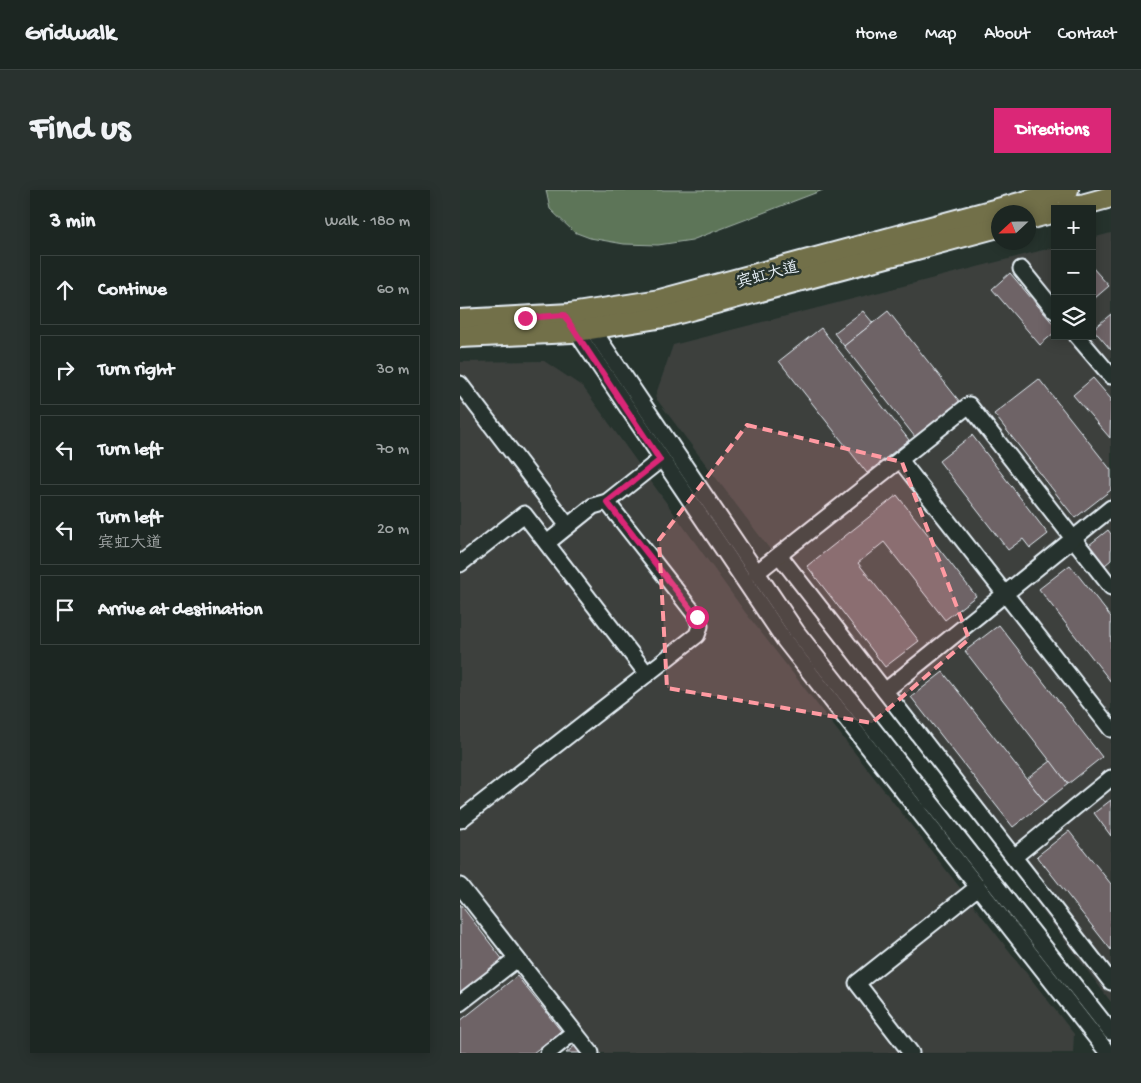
<!DOCTYPE html>
<meta charset="utf-8">
<style>
:root{--surface:#1c2622;--page:#29322f;--text:#f1f3f6;--muted:#a0a5a5;--line:#3a4340;--accent:#db2777}
body{margin:0;font-family:"Gochi Hand","LXGW WenKai TC",sans-serif;background:var(--page);color:var(--text)}
.controls{position:absolute;right:15px;top:15px;display:grid;overflow:hidden;border-radius:0px;box-shadow:0 2px 12px #0003}
.controls button{width:45px;height:45px;display:grid;place-items:center;padding:0;border:0;border-bottom:1px solid var(--line);background:var(--surface);color:var(--text);font:25px sans-serif}
.compass{position:absolute;left:531px;top:15px;width:45px;height:45px;border-radius:50%;background:var(--surface);box-shadow:0 2px 12px #0003;rotate:248deg}
.stop{position:absolute;width:15px;height:15px;margin:-11px;border:4px solid #db2777;border-radius:50%;background:#fff}
.stop.end{background:#db2777;border-color:#fff;box-shadow:0 1px 5px #0008}
.list{margin:0;padding:0;list-style:none}
h2{display:flex;justify-content:space-between;align-items:center;height:65px;margin:0;padding:0 20px;font-size:21px}
h2 small{font-size:16px;font-weight:400;color:var(--muted)}
.list li{display:grid;grid-template-columns:32px 1fr auto;gap:15px;align-items:center;box-sizing:border-box;height:70px;margin:0 10px 10px;padding:0 10px;border:1px solid var(--line);border-radius:0px}
.list b{display:block;font-size:19px;white-space:nowrap}
.list p{margin:0;font-size:16px;white-space:nowrap;color:var(--muted)}
.list em{font-size:16px;font-style:normal;color:var(--muted)}
.icon{flex:none;width:28px;height:28px;fill:none;stroke:currentColor;stroke-width:2;stroke-linecap:round;stroke-linejoin:round}
.map{position:relative;flex:none;width:651px;height:863px;overflow:hidden;border-radius:0px}
header{display:flex;align-items:center;gap:30px;box-sizing:border-box;height:70px;padding:0 25px;background:var(--surface);border-bottom:1px solid var(--line)}
header strong{font-size:24px}
nav{display:flex;gap:28px;margin-inline-start:auto;font-size:18px}
.intro{display:flex;align-items:center;justify-content:space-between;box-sizing:border-box;height:120px;padding:0 30px}
h1{margin:0;font-size:35px}
.button{padding:12px 22px;border-radius:0px;background:var(--accent);color:#fff;font-size:18px;font-weight:700}
main{display:flex;gap:30px;padding:0 30px}
aside{flex:1;background:var(--surface);border-radius:0px;box-shadow:0 2px 12px #0003}
.map>svg:first-child{display:block}
.built{fill:#3c413e}
.green{fill:#5d7458;stroke:#a2b2a8}
.building{fill:#6e6366;stroke:#e8f1f8}
.lines{fill:none;stroke-linecap:round;stroke-linejoin:round}
.minor-casing{stroke:#e8f1f8;stroke-width:19}
.major-casing{stroke:#e8f1f8;stroke-width:24}
.minor{stroke:#26332d;stroke-width:15}
.major{stroke:#726f4a;stroke-width:20}
.route{stroke:#db2777;stroke-width:6}
.marked{fill:#ff9aa2;fill-opacity:0.2;stroke:#ff9aa2;stroke-width:4;stroke-dasharray:10 6;stroke-linejoin:round}
.labels{text-anchor:middle;stroke-width:5;stroke-linejoin:round;paint-order:stroke}
.street-label{font-size:16px;fill:#e8f1f8;stroke:#26332d}
</style>
<header>
<strong>Gridwalk</strong>
<nav><a>Home</a><a>Map</a><a>About</a><a>Contact</a></nav>
</header>
<div class="intro"><h1>Find us</h1><a class="button">Directions</a></div>
<main>
<aside>
<h2>3 min<small>Walk · 180 m</small></h2>
<ul class="list">
<li><svg class="icon" aria-label="ahead" viewBox="0 0 24 24"><path d="M12 20V5M6 11l6-6 6 6"/></svg><div><b>Continue</b></div><em>60 m</em></li>
<li><svg class="icon" aria-label="right" viewBox="0 0 24 24"><path d="M7 20v-9h11M14 6l5 5-5 5"/></svg><div><b>Turn right</b></div><em>30 m</em></li>
<li><svg class="icon" aria-label="left" viewBox="0 0 24 24"><path d="M17 20v-9H6M10 6l-5 5 5 5"/></svg><div><b>Turn left</b></div><em>70 m</em></li>
<li><svg class="icon" aria-label="left" viewBox="0 0 24 24"><path d="M17 20v-9H6M10 6l-5 5 5 5"/></svg><div><b>Turn left</b><p>宾虹大道</p></div><em>20 m</em></li>
<li><svg class="icon" aria-label="arrive" viewBox="0 0 24 24"><path d="M6 21V4h12l-3 4 3 4H6"/></svg><div><b>Arrive at destination</b></div></li>
</ul>
</aside>
<div class="map">
<svg width="651" height="863" viewBox="0 0 651 863">
<rect width="100%" height="100%" fill="#26332d"/>
<filter id="ink" filterUnits="userSpaceOnUse"><feTurbulence type="fractalNoise" baseFrequency=".02" numOctaves="2"/><feDisplacementMap in="SourceGraphic" scale="10" xChannelSelector="R" yChannelSelector="G"/><feConvolveMatrix kernelMatrix="1 2 1 2 8 2 1 2 1" color-interpolation-filters="sRGB"/></filter>
<g filter="url(#ink)">
<g class="built">
<polygon points="651,43 651,812 195,207 213,155 595,57 595,146 632,146 632,48"/>
<polygon points="84,171 123,197 285,422 614,844 613,863 0,863 0,172"/>
</g>
<polygon class="green" points="86,0 363,0 232,50 198,55 164,54 130,48 114,42 90,19"/>
<g class="building">
<polygon points="632,77 649,96 635,108 632,105"/>
<polygon points="550,83 595,136 595,142 580,155 532,99"/>
<polygon points="403,121 413,133 384,156 374,143"/>
<polygon points="428,121 500,212 455,247 384,156"/>
<polygon points="651,124 651,160 633,139"/>
<polygon points="361,138 449,250 407,283 319,171"/>
<polygon points="633,188 651,209 650,248 613,205"/>
<polygon points="579,189 651,280 651,300 615,328 534,224"/>
<polygon points="512,245 588,344 570,358 563,349 548,360 479,271"/>
<polygon points="437,305 516,406 485,430 424,352 398,373 459,451 425,477 347,376"/>
<polygon points="648,340 651,344 651,370 645,375 629,355"/>
<polygon points="610,375 651,427 651,492 579,399"/>
<polygon points="539,435 642,567 608,594 505,461"/>
<polygon points="483,482 585,612 553,637 451,507"/>
<polygon points="591,571 608,594 585,612 567,589"/>
<polygon points="651,610 651,646 634,623"/>
<polygon points="609,641 651,694 651,760 577,666"/>
<polygon points="0,714 43,770 0,804"/>
<polygon points="57,786 101,841 73,863 0,863 0,831"/>
<polygon points="117,854 124,863 106,863"/>
</g>
<g class="lines">
<defs>
<g id="minor">
<polyline points="561,79 595,121"/>
<polyline points="127,131 337,442 651,842"/>
<polyline points="111,134 325,451 648,863"/>
<polyline points="617,146 651,186"/>
<polyline points="0,194 108,336"/>
<polyline points="440,270 651,539"/>
<polyline points="87,353 133,316 147,312 200,270"/>
<polyline points="319,365 651,792"/>
<polyline points="0,374 64,324 187,484"/>
<polyline points="296,383 509,215 651,397"/>
<polyline points="425,501 651,318"/>
<polyline points="0,630 237,445 240,436 237,427 147,312"/>
<polyline points="554,667 651,588"/>
<polyline points="0,696 131,863"/>
<polyline points="0,813 57,769"/>
<polyline points="88,863 114,842"/>
<polyline points="451,863 397,793 518,697"/>
</g>
<g id="major">
<polyline points="607,19 651,7"/>
<polyline points="568,29 595,22"/>
<polyline points="0,130 110,124 200,110 608,0"/>
<polyline points="0,147 112,142 204,127 538,37"/>
</g>
</defs>
<use href="#minor" class="minor-casing"/>
<use href="#major" class="major-casing"/>
<use href="#minor" class="minor"/>
<use href="#major" class="major"/>
</g>
</g>
<g class="lines" filter="url(#ink)">
<polyline class="route" points="65,128 104,125 200,270 147,312 237,427"/>
</g>
<path class="marked" d="M287,235L442,272L509,449L412,533L207,498L199,350Z"/>
<g class="labels">
<g class="street-label">
<text transform="translate(307 83) rotate(-15)" y="6">宾虹大道</text>
</g>
</g>
</svg>
<div class="controls">
<button>+</button>
<button>−</button>
<button><svg class="icon" aria-label="layers" viewBox="0 0 24 24"><path d="M12 4l9 5-9 5-9-5zM3 14l9 5 9-5"/></svg></button>
</div>
<svg class="compass" viewBox="-18 -18 36 36"><path d="M0-13l5 13h-10z" fill="#e53935"/><path d="M0 13l5-13h-10z" fill="#a0a5a5"/></svg>
<div class="stop" style="left:237px;top:427px"></div>
<div class="stop end" style="left:65px;top:128px"></div>
</div>
</main>
